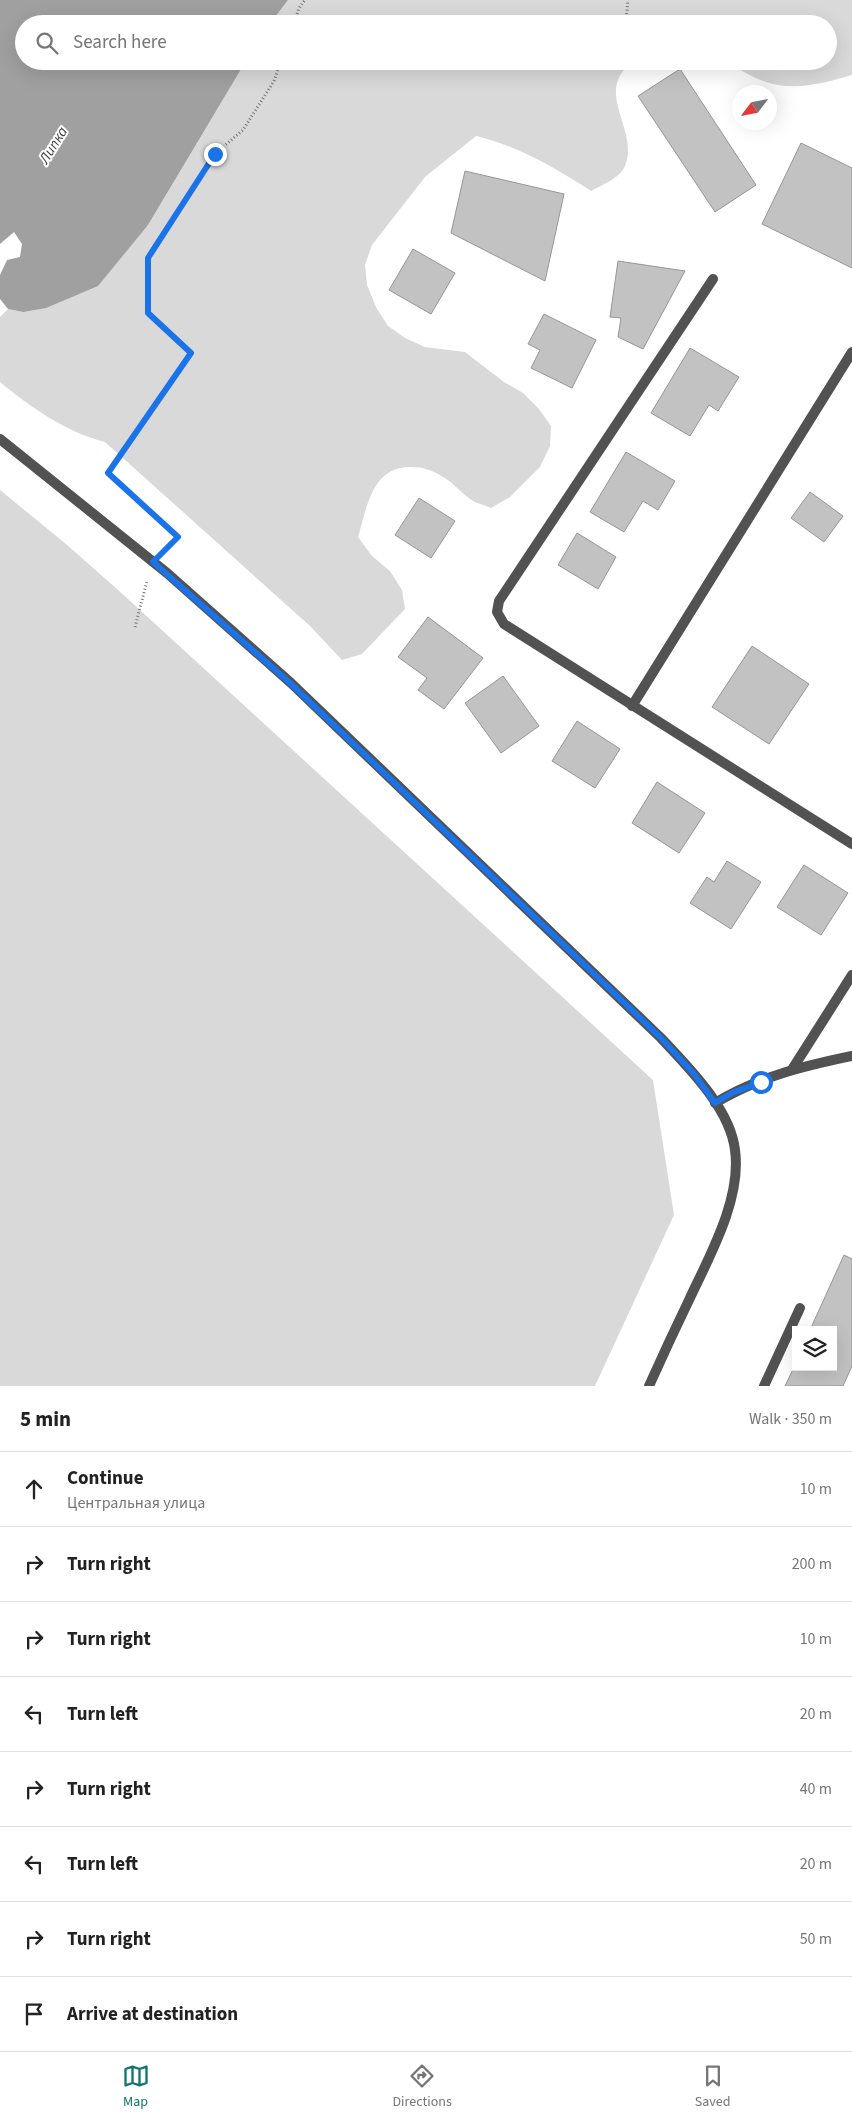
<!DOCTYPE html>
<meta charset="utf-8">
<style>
:root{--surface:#fff;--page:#f2f2f2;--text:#222;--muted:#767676;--line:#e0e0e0;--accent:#0f766e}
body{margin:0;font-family:"Source Sans 3",sans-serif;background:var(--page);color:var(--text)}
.controls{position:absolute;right:15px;bottom:15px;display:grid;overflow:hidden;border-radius:0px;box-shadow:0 5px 20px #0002}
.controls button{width:45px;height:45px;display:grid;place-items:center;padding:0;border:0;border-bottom:1px solid var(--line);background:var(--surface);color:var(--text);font:25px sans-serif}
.compass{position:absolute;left:732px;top:85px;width:45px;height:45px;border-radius:50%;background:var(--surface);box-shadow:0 5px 20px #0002;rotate:238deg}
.stop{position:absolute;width:15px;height:15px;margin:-11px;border:4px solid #1a73e8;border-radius:50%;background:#fff}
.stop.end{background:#1a73e8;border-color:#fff;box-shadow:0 1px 5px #0008}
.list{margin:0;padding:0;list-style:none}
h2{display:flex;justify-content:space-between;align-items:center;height:65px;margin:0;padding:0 20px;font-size:21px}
h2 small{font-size:16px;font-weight:400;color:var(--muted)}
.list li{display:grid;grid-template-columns:32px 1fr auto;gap:15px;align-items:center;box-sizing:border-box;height:75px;padding:0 20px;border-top:1px solid var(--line)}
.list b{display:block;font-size:19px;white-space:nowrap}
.list p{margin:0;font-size:16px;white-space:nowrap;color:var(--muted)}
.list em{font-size:16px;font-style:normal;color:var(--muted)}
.icon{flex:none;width:28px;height:28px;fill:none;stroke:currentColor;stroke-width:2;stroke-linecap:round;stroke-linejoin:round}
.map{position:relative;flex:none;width:852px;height:1386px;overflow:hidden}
.search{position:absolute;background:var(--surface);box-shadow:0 5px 20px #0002;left:15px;right:15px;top:15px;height:55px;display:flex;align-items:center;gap:12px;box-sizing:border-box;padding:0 18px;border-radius:28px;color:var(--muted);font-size:19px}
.sheet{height:665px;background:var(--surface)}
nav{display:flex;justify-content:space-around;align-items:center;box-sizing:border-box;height:70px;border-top:1px solid var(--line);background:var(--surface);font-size:14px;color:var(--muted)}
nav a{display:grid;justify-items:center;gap:2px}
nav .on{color:var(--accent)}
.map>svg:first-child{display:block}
.green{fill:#d9d9d9}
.water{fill:#a0a0a0}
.building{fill:#c2c2c2;stroke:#969696}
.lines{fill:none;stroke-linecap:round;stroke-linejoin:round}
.path{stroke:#747474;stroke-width:3;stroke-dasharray:1 2.5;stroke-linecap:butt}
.service{stroke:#525252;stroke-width:10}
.minor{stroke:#525252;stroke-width:10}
.tertiary{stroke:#525252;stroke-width:10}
.route{stroke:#1a73e8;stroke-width:6}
.labels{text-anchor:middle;stroke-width:4;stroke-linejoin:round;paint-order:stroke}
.water-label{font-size:15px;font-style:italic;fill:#414141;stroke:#fff}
</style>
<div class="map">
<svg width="852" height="1386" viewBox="0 0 852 1386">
<rect width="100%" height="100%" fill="#fff"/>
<g class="green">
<path d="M288,0H852V75C828,82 803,89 778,85C759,82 741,70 724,61H828V24H270Z"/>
<path d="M246,61H634C591,91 640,129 625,166C620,178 602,185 591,191C555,168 518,146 476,136L425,177L372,245L365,265L367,285L376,307L388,326L405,338L425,347L465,352L504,382L523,393L539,409L551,426L550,446L540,467L510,497L491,508C485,505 478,504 473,501C462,494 454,483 443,477C432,470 423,467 410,467C372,467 367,507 358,537L372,556L390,571L402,590L405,609L362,654L342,660L310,626L105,442C66,432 30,407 0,382V317L8,309L23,312L148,225Z"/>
<polygon points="0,490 66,544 117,589 653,1080 674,1215 595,1386 0,1386"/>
</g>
<polygon class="water" points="0,0 288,0 270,24 24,24 24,61 246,61 148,225 98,286 46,308 23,312 8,309 0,299 0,275 7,260 20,257 22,244 14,232 0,244"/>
<g class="building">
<polygon points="680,69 756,185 715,212 638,96"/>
<polygon points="801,143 852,168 852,268 762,224"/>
<polygon points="465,171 564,194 545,281 451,233"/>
<polygon points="413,249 455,273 431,314 389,290"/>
<polygon points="618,261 685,271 643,349 618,337 621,318 610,317"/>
<polygon points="544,314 596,340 572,388 531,368 540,350 528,344"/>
<polygon points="690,348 739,377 718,411 709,405 690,436 651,413"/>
<polygon points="626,452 675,481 658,510 643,501 624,532 590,512"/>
<polygon points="810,492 843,516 824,542 791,518"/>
<polygon points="419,498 455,521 431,558 395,535"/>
<polygon points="577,533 616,557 598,589 558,565"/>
<polygon points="428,617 483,658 444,709 418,690 427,678 398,657"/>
<polygon points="752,646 809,684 769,744 712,707"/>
<polygon points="503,676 539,726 501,753 465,703"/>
<polygon points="577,721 620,749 595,788 552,761"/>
<polygon points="657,782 705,813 679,853 632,823"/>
<polygon points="727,861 761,882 731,929 690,903 707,877 714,882"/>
<polygon points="804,865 848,893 821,935 777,907"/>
<polygon points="844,1255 852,1259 852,1366 843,1386 785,1386 796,1363 796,1367 833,1367 833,1330 810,1330"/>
</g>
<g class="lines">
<g class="path">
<polyline points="626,21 628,0"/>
<polyline points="294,24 299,8 305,0"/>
<polyline points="166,549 178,537 107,473 191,353 148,313 148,257 215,154 243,130 274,81 281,61"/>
<polyline points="135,627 147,581"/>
</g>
<g class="service">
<polyline points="713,279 499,601 497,612 504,624 852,844"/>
<polyline points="632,706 852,352"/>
<polyline points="764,1386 800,1308"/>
</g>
<g class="minor">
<polyline points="793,1068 852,975"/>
<path d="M715,1103C758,1077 804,1066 852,1056"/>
</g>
<path class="tertiary" d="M0,439L167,573L291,683L661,1038C688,1067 730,1108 735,1150C742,1199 709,1257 689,1300C675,1329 662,1357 649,1386"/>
</g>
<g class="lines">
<polyline class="route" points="215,154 148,258 148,313 191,353 108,473 178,537 153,562 290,683 661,1038 694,1074 715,1103 732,1093 761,1082"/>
</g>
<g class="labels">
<g class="water-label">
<text transform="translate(53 145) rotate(-58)" y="5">Липка</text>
</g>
</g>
</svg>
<div class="controls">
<button><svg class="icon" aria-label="layers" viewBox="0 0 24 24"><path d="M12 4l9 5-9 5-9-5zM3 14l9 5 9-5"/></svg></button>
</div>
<svg class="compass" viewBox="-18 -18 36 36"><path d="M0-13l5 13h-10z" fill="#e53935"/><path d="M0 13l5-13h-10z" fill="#767676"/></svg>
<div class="stop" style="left:761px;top:1082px"></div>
<div class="stop end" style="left:215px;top:154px"></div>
<div class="search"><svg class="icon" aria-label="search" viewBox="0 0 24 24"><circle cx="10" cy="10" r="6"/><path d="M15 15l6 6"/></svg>Search here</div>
</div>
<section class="sheet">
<h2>5 min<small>Walk · 350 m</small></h2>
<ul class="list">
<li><svg class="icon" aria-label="ahead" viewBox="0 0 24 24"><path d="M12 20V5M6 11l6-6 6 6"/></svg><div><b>Continue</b><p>Центральная улица</p></div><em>10 m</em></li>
<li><svg class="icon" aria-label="right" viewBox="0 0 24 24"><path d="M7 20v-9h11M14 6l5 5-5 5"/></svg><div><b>Turn right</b></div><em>200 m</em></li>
<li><svg class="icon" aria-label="right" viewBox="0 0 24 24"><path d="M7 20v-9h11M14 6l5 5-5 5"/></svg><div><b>Turn right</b></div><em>10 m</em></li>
<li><svg class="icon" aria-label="left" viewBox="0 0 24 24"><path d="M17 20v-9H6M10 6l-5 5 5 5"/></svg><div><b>Turn left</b></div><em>20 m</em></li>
<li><svg class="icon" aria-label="right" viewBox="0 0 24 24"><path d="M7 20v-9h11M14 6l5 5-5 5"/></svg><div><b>Turn right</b></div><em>40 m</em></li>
<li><svg class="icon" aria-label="left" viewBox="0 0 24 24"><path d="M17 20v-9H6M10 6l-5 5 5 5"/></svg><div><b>Turn left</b></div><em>20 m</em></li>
<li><svg class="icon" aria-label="right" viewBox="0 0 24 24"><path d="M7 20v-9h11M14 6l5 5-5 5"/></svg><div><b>Turn right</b></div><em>50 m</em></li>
<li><svg class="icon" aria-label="arrive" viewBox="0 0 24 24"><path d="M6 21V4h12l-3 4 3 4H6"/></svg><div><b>Arrive at destination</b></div></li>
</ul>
</section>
<nav>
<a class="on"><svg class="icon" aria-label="map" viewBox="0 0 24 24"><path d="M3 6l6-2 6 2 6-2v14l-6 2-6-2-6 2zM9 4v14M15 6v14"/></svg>Map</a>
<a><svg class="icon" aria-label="directions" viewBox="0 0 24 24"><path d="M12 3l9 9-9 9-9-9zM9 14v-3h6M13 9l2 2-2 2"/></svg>Directions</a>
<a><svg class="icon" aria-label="saved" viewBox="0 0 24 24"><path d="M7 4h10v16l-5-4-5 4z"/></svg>Saved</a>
</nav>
